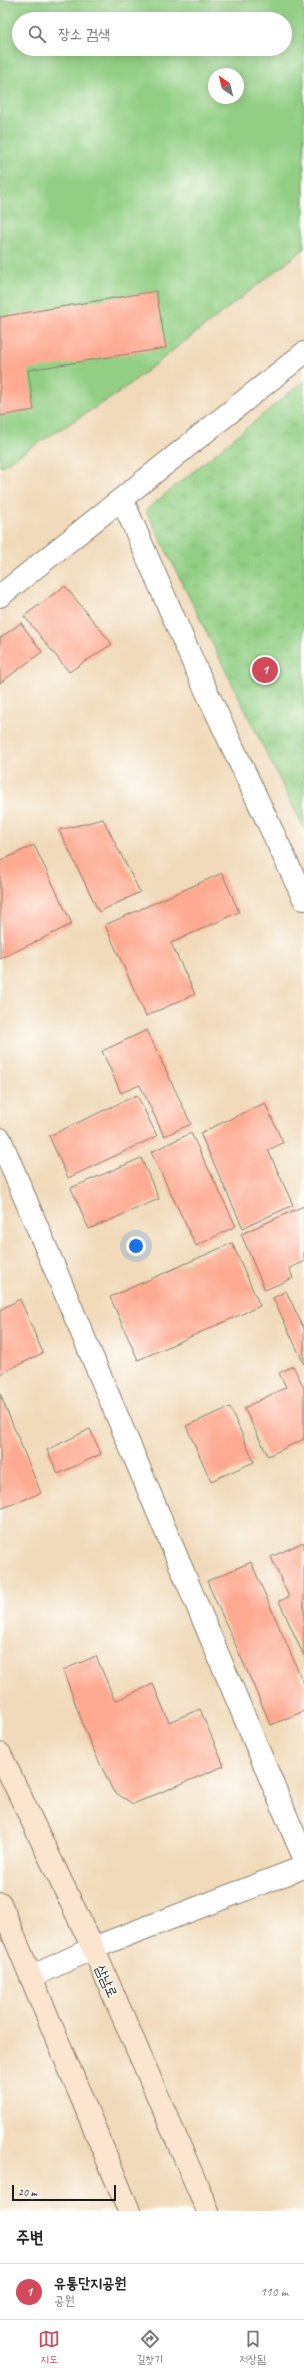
<!DOCTYPE html>
<html lang="ko">
<meta charset="utf-8">
<style>
:root{--surface:#fff;--page:#f6f6f6;--text:#222;--muted:#767676;--line:#e0e0e0;--accent:#d1495b}
body{margin:0;font-family:Caveat,"Poor Story",sans-serif;background:var(--page);color:var(--text)}
.compass{position:absolute;left:208px;top:68px;width:36px;height:36px;border-radius:50%;background:var(--surface);box-shadow:0 2px 10px #0003;rotate:325deg}
.scale{position:absolute;left:12px;bottom:10px;width:104px;box-sizing:border-box;padding-left:4px;border:2px solid #1c1c1c;border-top:0;font-size:11px;line-height:14px;white-space:nowrap;color:#1c1c1c;-webkit-text-stroke:3px #fdfcf7;paint-order:stroke}
.you{position:absolute;left:136px;top:1246px;width:14px;height:14px;margin:-10px;border:3px solid #fff;border-radius:50%;background:#1a73e8;box-shadow:0 0 0 6px #1a73e833}
.badge{display:grid;place-items:center;width:26px;height:26px;border-radius:50%;background:var(--accent);color:#fff;font-size:13px;font-weight:700}
.pin{position:absolute;translate:-50% -50%;border:2px solid #fff;box-shadow:0 1px 4px #0006}
.list{margin:0;padding:0;list-style:none}
h2{display:flex;justify-content:space-between;align-items:center;height:52px;margin:0;padding:0 16px;font-size:17px}
h2 small{font-size:13px;font-weight:400;color:var(--muted)}
.list li{display:grid;grid-template-columns:26px 1fr auto;gap:12px;align-items:center;box-sizing:border-box;height:56px;padding:0 16px;border-top:1px solid var(--line)}
.list b{display:block;font-size:15px;white-space:nowrap}
.list p{margin:0;font-size:13px;white-space:nowrap;color:var(--muted)}
.list em{font-size:13px;font-style:normal;color:var(--muted)}
.icon{flex:none;width:22px;height:22px;fill:none;stroke:currentColor;stroke-width:2;stroke-linecap:round;stroke-linejoin:round}
.map{position:relative;flex:none;width:304px;height:2211px;overflow:hidden}
.search{position:absolute;background:var(--surface);box-shadow:0 2px 10px #0003;left:12px;right:12px;top:12px;height:44px;display:flex;align-items:center;gap:10px;box-sizing:border-box;padding:0 14px;border-radius:22px;color:var(--muted);font-size:15px}
.sheet{height:108px;background:var(--surface)}
nav{display:flex;justify-content:space-around;align-items:center;box-sizing:border-box;height:56px;border-top:1px solid var(--line);background:var(--surface);font-size:11px;color:var(--muted)}
nav a{display:grid;justify-items:center;gap:2px}
nav .on{color:var(--accent)}
.map>svg:first-child{display:block}
.grass{fill:#92cf84;stroke:#577650;fill-rule:evenodd}
.park{fill:url(#park-tufts);stroke:#577650}
.building{fill:#feaa92}
.lines{fill:none;stroke-linecap:round;stroke-linejoin:round}
.minor-casing{stroke:#867b6b;stroke-width:24}
.tertiary-casing{stroke:#867b6b;stroke-width:24}
.secondary-casing{stroke:#867b6b;stroke-width:24}
.minor{stroke:#fff;stroke-width:22}
.tertiary{stroke:#fff;stroke-width:22}
.secondary{stroke:#fbe5cf;stroke-width:22}
.labels{text-anchor:middle;stroke-width:3;stroke-linejoin:round;paint-order:stroke}
.street-label{font-size:14px;fill:#1c1c1c;stroke:#fdfcf7}
</style>
<div class="map">
<svg width="304" height="2211" viewBox="0 0 304 2211">
<defs>
<pattern id="park-tufts" width="24" height="20" patternUnits="userSpaceOnUse"><rect width="24" height="20" fill="#92cf84"/><path d="M3 7l-1-3M5 7V3M7 7l1-3M15 17l-1-3M17 17v-4M19 17l1-3" fill="none" stroke="#7db171"/></pattern>
</defs>
<rect width="100%" height="100%" fill="#fdfcf7"/>
<filter id="ink" filterUnits="userSpaceOnUse"><feTurbulence type="fractalNoise" baseFrequency=".025" numOctaves="2"/><feDisplacementMap in="SourceGraphic" scale="8" xChannelSelector="R" yChannelSelector="G"/><feConvolveMatrix kernelMatrix="1 2 1 2 8 2 1 2 1" color-interpolation-filters="sRGB"/></filter>
<filter id="wash" filterUnits="userSpaceOnUse"><feTurbulence type="fractalNoise" baseFrequency=".012" numOctaves="4" result="noise"/><feDisplacementMap in="SourceGraphic" scale="16" xChannelSelector="R" yChannelSelector="G"/><feGaussianBlur stdDeviation="0.9" result="paint"/><feColorMatrix in="noise" values="0 0 0 0 0 0 0 0 0 0 0 0 0 0 0 0 0 1.4 0 .05"/><feComposite in="paint" operator="in"/></filter>
<g filter="url(#wash)">
<rect width="100%" height="100%" fill="#f1daba"/>
<path class="grass" d="M0,0H304V249L117,394L0,467ZM19,19H285V49H19ZM214,74H238V98H214Z"/>
<polygon class="park" points="304,381 304,829 146,510"/>
<g id="blocks">
<g class="building">
<polygon points="156,291 166,348 28,370 34,410 0,416 0,317"/>
<polygon points="65,586 112,644 69,672 24,616"/>
<polygon points="21,623 42,652 0,683 0,638"/>
<polygon points="103,819 140,892 99,912 59,830"/>
<polygon points="34,845 72,924 0,959 0,861"/>
<polygon points="222,873 239,912 171,943 195,994 146,1016 105,925"/>
<polygon points="147,1030 191,1124 164,1136 140,1085 121,1093 102,1051"/>
<polygon points="137,1095 157,1136 68,1178 49,1136"/>
<polygon points="265,1103 283,1143 268,1150 293,1205 243,1228 200,1133"/>
<polygon points="191,1133 236,1226 196,1246 151,1152"/>
<polygon points="141,1158 159,1199 89,1229 71,1188"/>
<polygon points="304,1206 304,1262 289,1268 293,1278 265,1290 241,1234"/>
<polygon points="232,1243 260,1306 138,1360 110,1297"/>
<polygon points="286,1291 304,1329 304,1364 273,1298"/>
<polygon points="20,1299 43,1353 0,1374 0,1310"/>
<polygon points="293,1366 304,1388 304,1439 268,1456 244,1408 286,1387 279,1373"/>
<polygon points="0,1394 41,1493 0,1509"/>
<polygon points="230,1407 254,1462 211,1481 186,1426"/>
<polygon points="90,1429 101,1454 58,1474 47,1450"/>
<polygon points="304,1542 304,1656 279,1601 289,1597 271,1557"/>
<polygon points="251,1562 304,1684 304,1711 271,1725 207,1581"/>
<polygon points="96,1656 115,1701 153,1684 169,1722 200,1709 224,1766 133,1804 113,1791 88,1738 63,1670"/>
</g>
</g>
</g>
<g filter="url(#ink)">
<use href="#blocks" fill-opacity="0" stroke="#867b6b" stroke-width="1"/>
<g class="lines">
<defs>
<g id="minor">
<polyline points="122,499 196,669 304,899"/>
<polyline points="0,596 304,353"/>
<polyline points="0,1139 304,1858"/>
</g>
<polyline id="tertiary" points="31,1977 93,1948 304,1867"/>
<g id="secondary">
<polyline points="0,1754 93,1948 208,2211"/>
<polyline points="0,1903 129,2211"/>
</g>
</defs>
<use href="#minor" class="minor-casing"/>
<use href="#tertiary" class="tertiary-casing"/>
<use href="#secondary" class="secondary-casing"/>
<use href="#minor" class="minor"/>
<use href="#tertiary" class="tertiary"/>
<use href="#secondary" class="secondary"/>
</g>
</g>
<g class="labels">
<g class="street-label">
<text transform="translate(107 1981) rotate(66)" y="5">삼남로</text>
</g>
</g>
</svg>
<svg class="compass" viewBox="-18 -18 36 36"><path d="M0-13l5 13h-10z" fill="#e53935"/><path d="M0 13l5-13h-10z" fill="#767676"/></svg>
<div class="scale">20 m</div>
<div class="you"></div>
<div class="pin badge" style="left:265px;top:670px">1</div>
<div class="search"><svg class="icon" aria-label="search" viewBox="0 0 24 24"><circle cx="10" cy="10" r="6"/><path d="M15 15l6 6"/></svg>장소 검색</div>
</div>
<section class="sheet">
<h2>주변<small></small></h2>
<ul class="list">
<li><span class="badge">1</span><div><b>유통단지공원</b><p>공원</p></div><em>110 m</em></li>
</ul>
</section>
<nav>
<a class="on"><svg class="icon" aria-label="map" viewBox="0 0 24 24"><path d="M3 6l6-2 6 2 6-2v14l-6 2-6-2-6 2zM9 4v14M15 6v14"/></svg>지도</a>
<a><svg class="icon" aria-label="directions" viewBox="0 0 24 24"><path d="M12 3l9 9-9 9-9-9zM9 14v-3h6M13 9l2 2-2 2"/></svg>길찾기</a>
<a><svg class="icon" aria-label="saved" viewBox="0 0 24 24"><path d="M7 4h10v16l-5-4-5 4z"/></svg>저장됨</a>
</nav>
